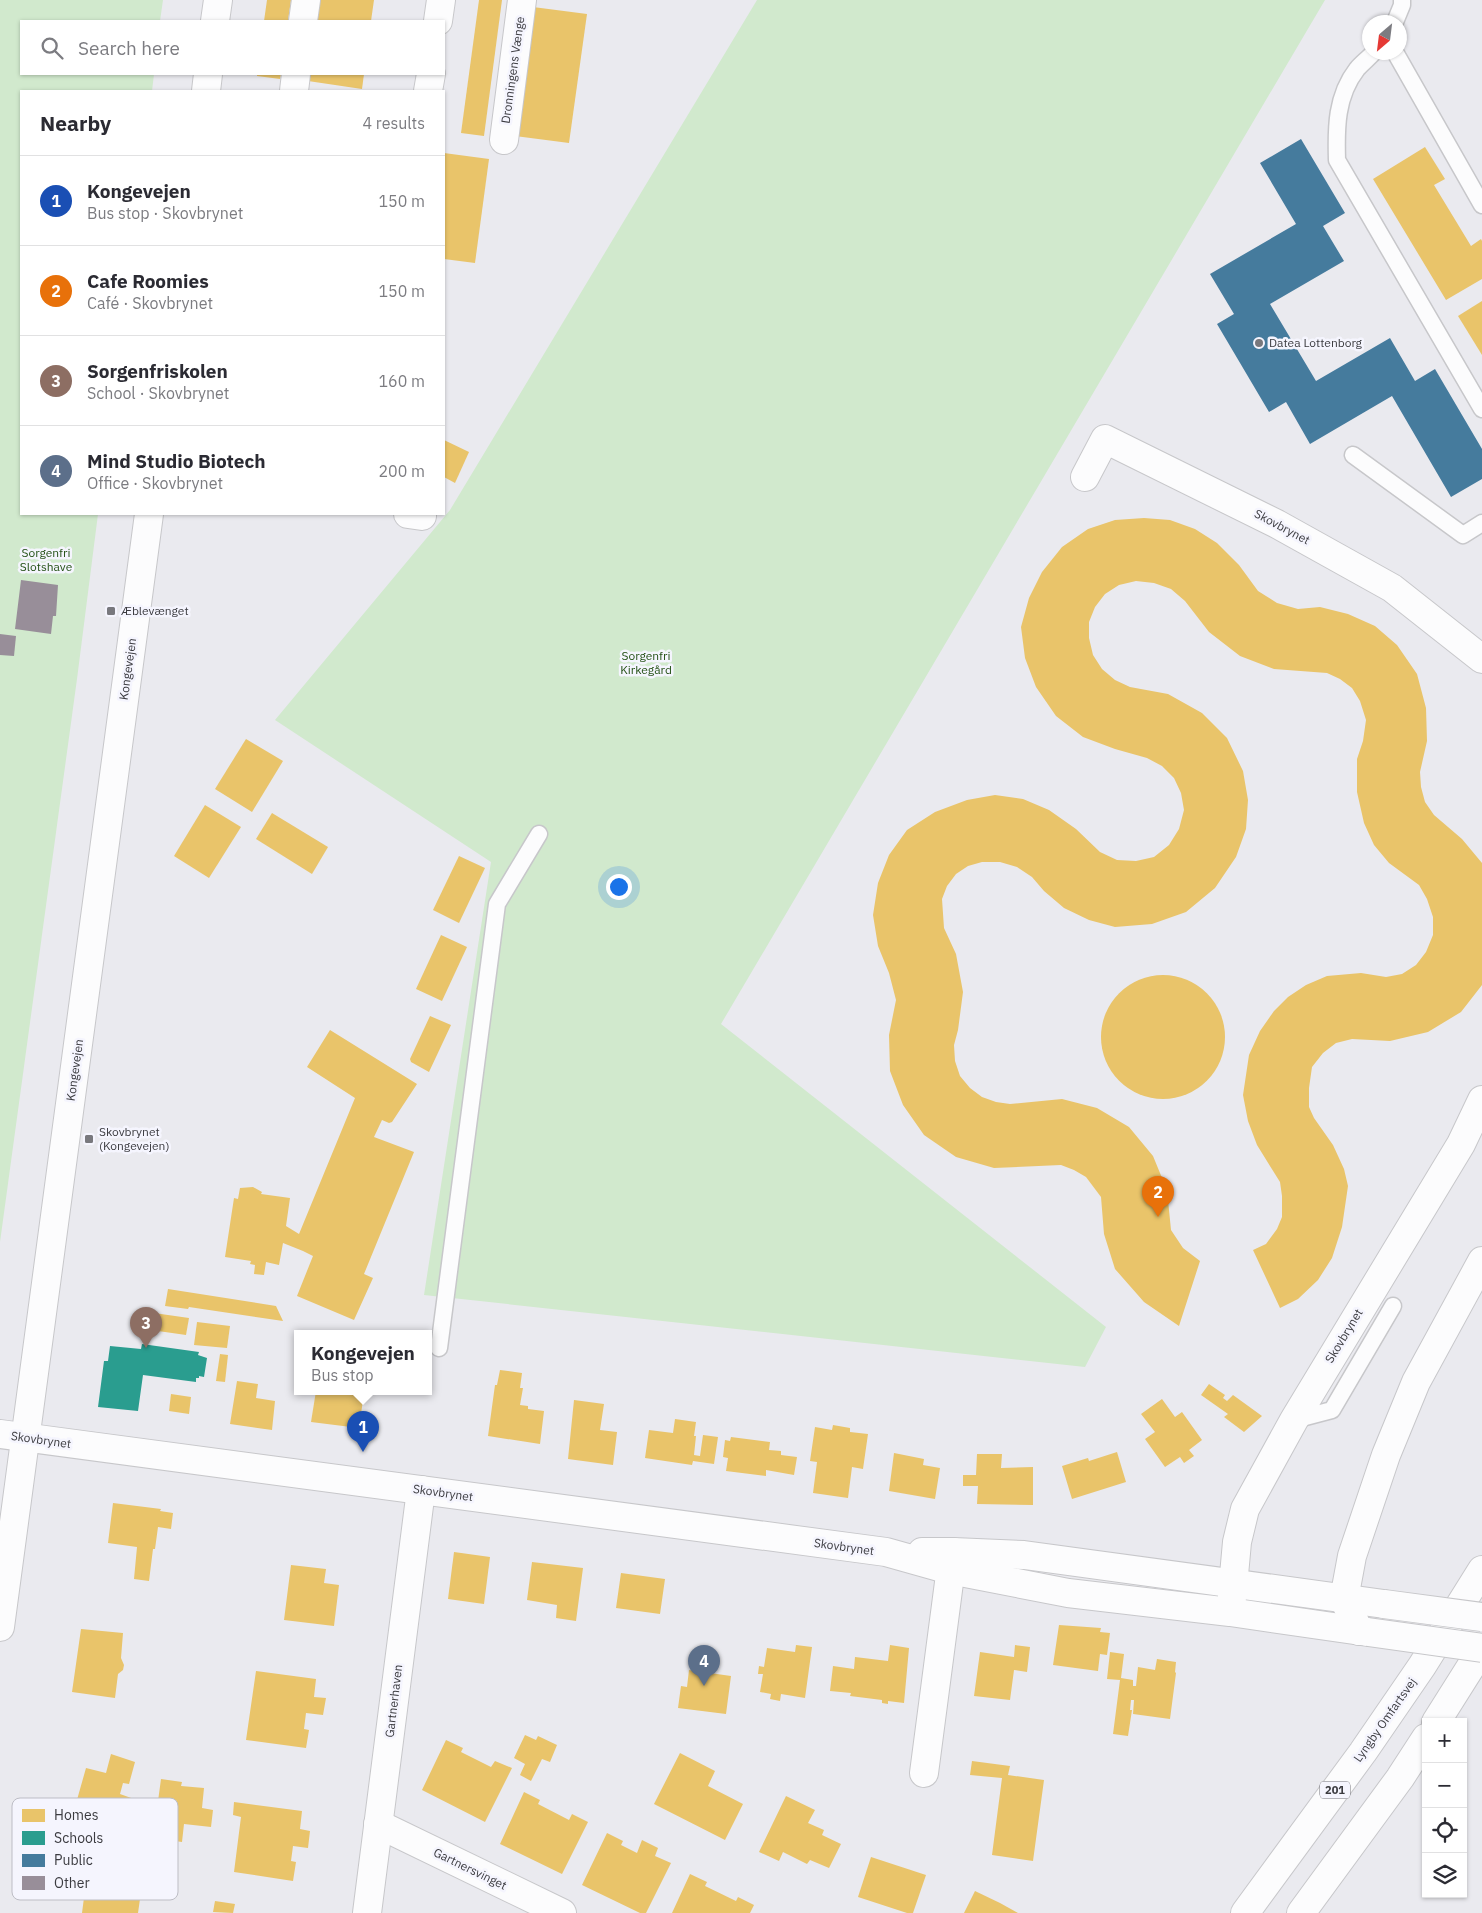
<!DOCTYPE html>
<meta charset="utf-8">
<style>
:root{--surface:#fff;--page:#f2f2f3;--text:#2b2b33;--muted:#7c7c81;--line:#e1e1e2;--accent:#78787d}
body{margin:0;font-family:"IBM Plex Sans",sans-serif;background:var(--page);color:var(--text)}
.controls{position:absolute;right:15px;bottom:15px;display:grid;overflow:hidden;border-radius:0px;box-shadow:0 1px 4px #0004}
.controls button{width:45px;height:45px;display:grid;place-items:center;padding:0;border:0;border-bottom:1px solid var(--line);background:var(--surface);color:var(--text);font:25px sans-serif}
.compass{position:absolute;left:1362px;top:15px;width:45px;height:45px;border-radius:50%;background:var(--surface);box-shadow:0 1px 4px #0004;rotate:208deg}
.you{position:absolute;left:618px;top:886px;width:18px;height:18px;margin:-12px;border:4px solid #fff;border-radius:50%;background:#1a73e8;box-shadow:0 0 0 8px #1a73e833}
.badge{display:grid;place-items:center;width:32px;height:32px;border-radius:50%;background:var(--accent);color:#fff;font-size:16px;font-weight:700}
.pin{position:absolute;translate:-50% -41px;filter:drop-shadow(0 1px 2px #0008)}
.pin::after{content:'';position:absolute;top:26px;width:18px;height:15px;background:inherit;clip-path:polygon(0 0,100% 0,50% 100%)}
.popup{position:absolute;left:294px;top:1330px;width:138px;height:65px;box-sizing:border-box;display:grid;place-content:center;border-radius:0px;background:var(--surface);filter:drop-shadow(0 1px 4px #0005);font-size:16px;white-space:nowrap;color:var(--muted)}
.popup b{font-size:19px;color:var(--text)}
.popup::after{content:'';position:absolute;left:50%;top:100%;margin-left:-10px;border:10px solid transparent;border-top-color:var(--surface)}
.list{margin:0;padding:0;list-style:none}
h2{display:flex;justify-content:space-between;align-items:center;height:65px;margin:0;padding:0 20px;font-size:21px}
h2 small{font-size:16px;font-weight:400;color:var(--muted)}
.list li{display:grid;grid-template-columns:32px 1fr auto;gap:15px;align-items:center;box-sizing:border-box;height:90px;padding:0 20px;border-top:1px solid var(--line)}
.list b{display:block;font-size:19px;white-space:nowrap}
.list p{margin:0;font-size:16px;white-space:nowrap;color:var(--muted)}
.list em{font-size:16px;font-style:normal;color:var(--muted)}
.icon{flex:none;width:28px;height:28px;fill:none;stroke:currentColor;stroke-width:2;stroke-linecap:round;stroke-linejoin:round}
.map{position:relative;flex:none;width:1482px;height:1913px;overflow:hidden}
.search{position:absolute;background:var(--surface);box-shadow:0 1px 4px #0004;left:20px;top:20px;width:425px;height:55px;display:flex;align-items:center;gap:12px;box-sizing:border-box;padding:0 18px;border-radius:0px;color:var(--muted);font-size:19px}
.panel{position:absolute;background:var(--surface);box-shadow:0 1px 4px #0004;left:20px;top:90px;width:425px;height:425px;border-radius:0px}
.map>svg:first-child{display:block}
.green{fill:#d1e9cd}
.homes{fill:#e9c46a}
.schools{fill:#2a9d8f}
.public{fill:#457b9d}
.building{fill:#988e99}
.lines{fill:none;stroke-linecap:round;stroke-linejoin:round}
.lane-casing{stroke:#c7c7ca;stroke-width:19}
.street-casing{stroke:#c7c7ca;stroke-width:30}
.secondary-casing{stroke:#c7c7ca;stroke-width:30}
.highway-casing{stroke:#c7c7ca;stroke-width:30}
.lane{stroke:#fcfcfd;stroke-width:16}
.street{stroke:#fcfcfd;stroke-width:28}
.secondary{stroke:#fcfcfd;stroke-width:28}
.highway{stroke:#fcfcfd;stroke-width:28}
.secondary-bridge-casing{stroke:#c7c7ca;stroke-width:30;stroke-linecap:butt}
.secondary-bridge{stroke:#fcfcfd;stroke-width:28}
.poi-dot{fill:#78787d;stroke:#f5f5fe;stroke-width:2}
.labels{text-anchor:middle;stroke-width:5;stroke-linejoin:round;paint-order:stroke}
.shield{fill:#f5f5fe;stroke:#737379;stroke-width:1}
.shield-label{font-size:11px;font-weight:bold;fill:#3b3b40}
.street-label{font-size:12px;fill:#3b3b40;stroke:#f5f5fe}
.poi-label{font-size:12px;fill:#3b3b40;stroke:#f5f5fe;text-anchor:start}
.park-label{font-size:12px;fill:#235015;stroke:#f5f5fe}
.key{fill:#f5f5fe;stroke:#bdbdc5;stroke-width:1}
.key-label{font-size:14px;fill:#3b3b40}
</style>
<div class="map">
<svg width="1482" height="1913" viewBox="0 0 1482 1913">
<rect width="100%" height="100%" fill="#eaeaef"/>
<g class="green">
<polygon points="0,0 163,0 160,21 21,21 21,74 154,74 152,91 21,91 21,514 98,514 77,679 0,1242"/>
<polygon points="757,0 1325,0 721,1024 1106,1327 1085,1367 424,1295 491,862 275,720 450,510"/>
</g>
<g class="homes">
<polygon points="267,0 291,0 288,21 264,21"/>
<polygon points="319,0 374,0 371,21 316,21"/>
<polygon points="479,0 502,0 484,136 461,133"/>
<polygon points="533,7 587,14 569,143 515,136"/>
<polygon points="257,74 281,74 280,79 257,76"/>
<polygon points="309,74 364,74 362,89 308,81"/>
<polygon points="1425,147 1445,179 1434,185 1471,246 1481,239 1482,241 1482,279 1446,300 1373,179"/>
<polygon points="444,153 489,159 475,263 444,259"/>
<polygon points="1482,301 1482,355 1458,316"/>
<polygon points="444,440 469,452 455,483 444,477"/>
<polygon points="1144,518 1170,520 1195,529 1217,543 1239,565 1258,591 1277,603 1298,609 1320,607 1348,614 1375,626 1397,645 1417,674 1426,708 1427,741 1420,772 1421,787 1425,802 1434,815 1462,839 1482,863 1482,985 1461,1012 1428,1032 1390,1041 1352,1039 1336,1043 1323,1053 1312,1067 1309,1088 1309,1107 1314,1118 1333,1145 1344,1169 1348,1186 1342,1227 1332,1258 1318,1280 1298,1299 1280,1308 1253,1250 1266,1244 1277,1229 1282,1217 1282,1196 1280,1182 1257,1145 1248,1121 1243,1095 1249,1055 1260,1031 1274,1011 1288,997 1306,985 1327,976 1361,973 1386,977 1402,974 1416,965 1426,952 1433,935 1433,917 1427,899 1419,885 1389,863 1374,845 1364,823 1357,792 1357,759 1363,741 1366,720 1360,701 1352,688 1340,679 1327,673 1274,669 1240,656 1209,632 1185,601 1171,589 1154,583 1136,581 1119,585 1105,594 1095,607 1089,622 1089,638 1093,655 1102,669 1115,680 1130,687 1168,694 1202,713 1227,738 1243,771 1248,800 1246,829 1236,857 1215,888 1186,912 1152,924 1115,927 1089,920 1064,908 1044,891 1032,877 1017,867 1000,862 982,862 968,866 956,874 947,886 942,899 944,928 956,954 963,992 958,1030 954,1045 955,1061 960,1076 970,1088 982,1097 996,1102 1010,1104 1062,1099 1097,1108 1129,1127 1153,1156 1167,1190 1171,1230 1183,1248 1200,1261 1179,1326 1144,1302 1115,1269 1104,1234 1101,1197 1086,1177 1074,1170 1061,1165 994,1168 956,1157 924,1135 903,1105 890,1071 889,1035 896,1000 889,973 878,946 873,915 878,883 889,855 907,830 935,812 967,800 995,795 1023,799 1049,810 1076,829 1100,852 1117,860 1136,861 1154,857 1169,845 1179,829 1184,810 1181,793 1174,778 1162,766 1147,758 1115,749 1083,737 1056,716 1036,687 1025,658 1021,627 1029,598 1042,572 1062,547 1088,529 1115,520"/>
<polygon points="246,739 283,761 252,812 215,789"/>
<polygon points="205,805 241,827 209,878 174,856"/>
<polygon points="272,813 328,847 312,874 256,839"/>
<polygon points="459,856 485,868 459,923 433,910"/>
<polygon points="441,935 467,947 442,1001 416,989"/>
<circle cx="1163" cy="1037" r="62"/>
<polygon points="430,1016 451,1025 429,1072 411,1062 410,1059"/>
<polygon points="330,1030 417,1084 392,1122 389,1123 382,1120 374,1137 414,1152 364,1274 373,1278 354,1320 297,1296 313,1256 303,1251 283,1243 279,1265 266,1262 264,1275 254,1274 255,1265 250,1264 251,1261 225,1257 234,1198 238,1199 240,1188 253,1187 262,1192 261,1194 290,1198 286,1226 299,1234 355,1098 307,1067"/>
<polygon points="168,1289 276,1306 283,1321 189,1307 188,1309 165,1306"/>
<polygon points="147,1312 189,1318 186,1335 144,1329"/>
<polygon points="197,1322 230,1326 227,1348 194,1345"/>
<polygon points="220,1354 228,1355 225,1382 216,1381"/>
<polygon points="500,1370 522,1373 520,1388 523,1388 520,1405 528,1406 528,1409 544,1411 540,1444 488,1436 495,1385 497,1385"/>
<polygon points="237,1381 258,1384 256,1398 275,1401 272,1430 230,1424"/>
<polygon points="1209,1384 1225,1395 1223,1398 1227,1401 1233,1395 1262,1416 1244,1432 1224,1417 1228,1414 1201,1395"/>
<polygon points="316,1391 348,1391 364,1393 359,1428 311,1422"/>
<polygon points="171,1394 191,1397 189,1414 169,1411"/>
<polygon points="1162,1399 1175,1417 1182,1412 1202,1440 1189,1450 1194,1456 1184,1463 1180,1457 1165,1467 1145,1439 1155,1432 1141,1414"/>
<polygon points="574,1400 604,1404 600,1430 617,1432 613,1465 568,1459"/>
<polygon points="675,1419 696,1422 694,1436 696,1436 694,1455 700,1456 703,1435 718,1437 714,1464 693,1461 692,1465 645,1458 649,1430 673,1433"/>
<polygon points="833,1425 850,1428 850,1432 868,1434 863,1469 852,1467 848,1498 813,1493 817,1462 810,1461 815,1427 832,1430"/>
<polygon points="731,1437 770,1442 769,1450 781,1451 781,1455 797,1457 794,1475 766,1470 766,1476 726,1471 728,1458 723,1457 725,1440 730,1441"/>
<polygon points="1117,1452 1126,1482 1072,1499 1062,1466 1088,1458 1089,1461"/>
<polygon points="894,1453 924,1459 923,1465 940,1468 935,1499 889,1491"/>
<polygon points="977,1454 1002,1454 1001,1468 1033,1467 1033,1505 977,1504 978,1486 963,1486 963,1475 976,1475"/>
<polygon points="113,1503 161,1509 160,1511 173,1513 171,1529 158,1527 155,1549 153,1549 149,1581 134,1579 137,1547 108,1543"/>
<polygon points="454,1552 490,1557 484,1604 448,1599"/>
<polygon points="532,1562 583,1568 576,1621 556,1618 557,1605 527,1600"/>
<polygon points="291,1565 326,1569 324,1583 339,1585 334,1626 284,1620"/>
<polygon points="621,1573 665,1579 660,1614 616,1608"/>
<polygon points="1059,1625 1101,1628 1100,1632 1110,1633 1107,1655 1100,1654 1098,1671 1053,1665"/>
<polygon points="81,1629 123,1633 121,1658 124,1665 123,1670 118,1674 115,1698 72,1692"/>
<polygon points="796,1645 812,1647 805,1698 781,1694 780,1701 770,1699 771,1694 760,1692 763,1674 758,1674 759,1666 764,1667 767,1648 795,1652"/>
<polygon points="890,1645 909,1648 904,1703 888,1701 888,1704 882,1703 882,1700 850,1696 851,1693 830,1691 833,1666 854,1669 855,1657 888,1661"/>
<polygon points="1015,1645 1030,1647 1027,1672 1014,1670 1010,1700 974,1696 980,1652 1014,1657"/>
<polygon points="1110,1652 1124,1654 1121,1678 1133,1680 1133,1686 1136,1686 1138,1667 1155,1670 1157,1659 1176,1662 1175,1672 1176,1673 1170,1719 1133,1714 1134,1700 1131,1700 1130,1710 1132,1710 1128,1736 1113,1734 1120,1680 1107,1679"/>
<polygon points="689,1670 731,1676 726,1714 678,1708 681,1686 687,1687"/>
<polygon points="256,1671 316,1679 314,1697 326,1698 323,1715 306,1713 304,1729 309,1730 306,1748 246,1740"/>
<polygon points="525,1735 536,1740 538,1736 557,1745 550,1762 542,1759 531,1781 520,1775 525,1764 514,1758"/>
<polygon points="446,1740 463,1748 461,1752 491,1767 495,1761 512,1768 485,1822 422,1790"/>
<polygon points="680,1753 715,1771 708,1786 743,1804 725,1840 654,1804"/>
<polygon points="111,1754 135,1762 129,1784 123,1783 120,1794 134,1799 129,1818 114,1814 109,1832 71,1821 86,1768 106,1773"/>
<polygon points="972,1761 1010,1766 1008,1775 1044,1780 1033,1861 992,1855 1002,1778 970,1775"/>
<polygon points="161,1779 182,1782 181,1786 204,1788 202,1808 213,1810 211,1827 184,1824 182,1842 153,1838"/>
<polygon points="524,1792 540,1800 538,1804 569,1820 572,1814 588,1822 562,1874 500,1844"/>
<polygon points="786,1796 815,1810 808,1823 824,1830 822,1835 841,1844 829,1868 810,1860 807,1864 783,1852 779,1861 759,1852"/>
<polygon points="234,1802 302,1811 300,1829 310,1831 308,1848 293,1846 291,1861 296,1862 293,1881 234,1872 241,1817 233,1815"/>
<polygon points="607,1833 623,1841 621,1845 637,1853 642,1840 658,1848 655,1856 671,1863 646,1913 640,1913 582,1885"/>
<polygon points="871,1857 926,1875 913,1913 907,1913 858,1897"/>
<polygon points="89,1859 149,1866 146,1886 142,1885 138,1913 82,1913"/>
<polygon points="690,1874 707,1882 705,1886 736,1901 738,1897 754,1905 750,1913 672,1913"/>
<polygon points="975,1891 1000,1903 1018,1913 964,1913"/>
<polygon points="215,1901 235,1904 233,1913 213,1912"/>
</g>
<polygon class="schools" points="142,1344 199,1352 198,1355 207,1358 204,1377 199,1376 199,1378 196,1378 196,1382 143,1375 138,1411 98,1407 104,1361 108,1361 110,1346 141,1349"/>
<polygon class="public" points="1301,139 1345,213 1323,226 1344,261 1270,304 1316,381 1390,338 1415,381 1435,369 1482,449 1482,479 1451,497 1392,396 1310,444 1286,402 1269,412 1217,324 1234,314 1210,274 1296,224 1260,163"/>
<g class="building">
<polygon points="21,580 58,585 56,616 53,616 51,634 15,629"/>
<polygon points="0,634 16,636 14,656 0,655"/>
</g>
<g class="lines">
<defs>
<g id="lane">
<polyline points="1395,22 1402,5 1402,0"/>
<path d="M1374,52C1369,58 1362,63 1357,69C1336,96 1336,128 1337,160L1482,409"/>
<polyline points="1395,52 1482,205"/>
<polyline points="1353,455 1463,535 1482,523"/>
<polyline points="439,1348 497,904 539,834"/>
<polyline points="1294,1420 1332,1410 1393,1306"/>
</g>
<g id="street">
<polyline points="303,21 306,0"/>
<polyline points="438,21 441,0"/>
<polyline points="294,91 296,74"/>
<polyline points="428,91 431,74"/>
<polyline points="504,140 522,0"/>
<polyline points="1085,477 1105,439 1277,524 1392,588 1482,659"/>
<polyline points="408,514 422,516"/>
<polyline points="1231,1608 1237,1542 1245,1509 1294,1420 1461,1144 1482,1100"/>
<polyline points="924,1773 953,1552"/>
<polyline points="378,1824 562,1913"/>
<polyline points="367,1913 421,1490"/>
</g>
<g id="secondary">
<polyline points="215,21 218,0"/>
<polyline points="206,91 208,74"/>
<polyline points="0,1434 886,1552 950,1570 1068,1593 1230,1612 1368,1632"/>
<polyline points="922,1552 953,1552 1024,1555 1384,1604"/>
<polyline points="0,1627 149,514"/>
</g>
<g id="highway">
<polyline points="1359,1631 1344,1599 1352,1556 1386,1455 1416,1382 1482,1261"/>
<polyline points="1436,1722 1482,1649"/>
<polyline points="1245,1913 1363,1752 1422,1666 1482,1570"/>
<polyline points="1301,1913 1400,1778 1426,1738"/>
</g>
</defs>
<use href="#lane" class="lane-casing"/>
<use href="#street" class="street-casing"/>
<use href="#secondary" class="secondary-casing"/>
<use href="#highway" class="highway-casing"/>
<use href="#lane" class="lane"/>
<use href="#street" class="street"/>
<use href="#secondary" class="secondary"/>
<use href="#highway" class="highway"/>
<defs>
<g id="secondary-bridge">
<polyline points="1384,1604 1482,1617"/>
<polyline points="1368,1632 1482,1648"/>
</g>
</defs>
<use href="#secondary-bridge" class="secondary-bridge-casing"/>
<use href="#secondary-bridge" class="secondary-bridge"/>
</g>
<g class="poi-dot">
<circle cx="1259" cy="343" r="5"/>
<rect x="106" y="606" width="10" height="10" rx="2.5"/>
<rect x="84" y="1134" width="10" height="10" rx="2.5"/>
</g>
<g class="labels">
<rect class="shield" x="1320" y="1781.5" width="30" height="17" rx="4"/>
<g class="shield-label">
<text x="1335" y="1794">201</text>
</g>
<g class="street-label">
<text transform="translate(513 70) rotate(-82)" y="4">Dronningens Vænge</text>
<text transform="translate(1282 527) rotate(28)" y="4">Skovbrynet</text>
<text transform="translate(128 669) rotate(-82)" y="4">Kongevejen</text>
<text transform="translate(75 1070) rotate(-82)" y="4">Kongevejen</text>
<text transform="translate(1344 1336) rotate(-59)" y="4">Skovbrynet</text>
<text transform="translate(41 1440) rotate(8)" y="4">Skovbrynet</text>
<text transform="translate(443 1493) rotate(8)" y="4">Skovbrynet</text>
<text transform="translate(844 1547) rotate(8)" y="4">Skovbrynet</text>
<text transform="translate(394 1701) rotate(-83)" y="4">Gartnerhaven</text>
<text transform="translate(1385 1720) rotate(-55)" y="4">Lyngby Omfartsvej</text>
<text transform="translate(470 1869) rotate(26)" y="4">Gartnersvinget</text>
</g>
<g class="poi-label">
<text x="1269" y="347">Datea Lottenborg</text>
<text x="121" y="615">Æblevænget</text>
<text x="99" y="1136">Skovbrynet<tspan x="99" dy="14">(Kongevejen)</tspan></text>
</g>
<g class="park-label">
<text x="46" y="557">Sorgenfri<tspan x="46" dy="14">Slotshave</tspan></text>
<text x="646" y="660">Sorgenfri<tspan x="646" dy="14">Kirkegård</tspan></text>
</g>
</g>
<rect x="12" y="1798" width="166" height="102" rx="8" class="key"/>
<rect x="22" y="1809" width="23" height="13" fill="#e9c46a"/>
<rect x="22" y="1831" width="23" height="14" fill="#2a9d8f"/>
<rect x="22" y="1854" width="23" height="13" fill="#457b9d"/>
<rect x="22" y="1876" width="23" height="14" fill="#988e99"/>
<g class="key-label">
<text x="54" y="1820">Homes</text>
<text x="54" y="1843">Schools</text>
<text x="54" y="1865">Public</text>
<text x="54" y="1888">Other</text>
</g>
</svg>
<div class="controls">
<button>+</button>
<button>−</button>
<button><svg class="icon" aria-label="locate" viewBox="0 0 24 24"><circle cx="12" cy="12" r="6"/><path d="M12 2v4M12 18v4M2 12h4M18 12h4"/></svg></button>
<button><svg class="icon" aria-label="layers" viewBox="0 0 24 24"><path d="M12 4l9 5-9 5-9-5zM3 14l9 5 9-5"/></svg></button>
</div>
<svg class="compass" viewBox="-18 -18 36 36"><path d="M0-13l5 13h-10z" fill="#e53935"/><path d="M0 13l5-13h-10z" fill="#7c7c81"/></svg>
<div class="you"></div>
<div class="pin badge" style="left:363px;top:1452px;background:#1a4fb4">1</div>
<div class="popup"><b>Kongevejen</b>Bus stop</div>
<div class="pin badge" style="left:1158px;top:1217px;background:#e8710a">2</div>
<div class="pin badge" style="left:146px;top:1348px;background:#8d6e63">3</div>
<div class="pin badge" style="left:704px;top:1686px;background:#5c6f8a">4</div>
<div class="search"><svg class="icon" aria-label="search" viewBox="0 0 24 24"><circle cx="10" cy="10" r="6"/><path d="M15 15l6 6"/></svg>Search here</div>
<section class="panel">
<h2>Nearby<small>4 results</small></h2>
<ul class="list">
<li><span class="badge" style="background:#1a4fb4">1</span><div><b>Kongevejen</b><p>Bus stop · Skovbrynet</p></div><em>150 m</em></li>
<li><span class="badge" style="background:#e8710a">2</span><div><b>Cafe Roomies</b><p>Café · Skovbrynet</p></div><em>150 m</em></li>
<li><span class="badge" style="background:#8d6e63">3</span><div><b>Sorgenfriskolen</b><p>School · Skovbrynet</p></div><em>160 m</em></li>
<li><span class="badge" style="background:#5c6f8a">4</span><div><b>Mind Studio Biotech</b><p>Office · Skovbrynet</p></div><em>200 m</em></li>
</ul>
</section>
</div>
